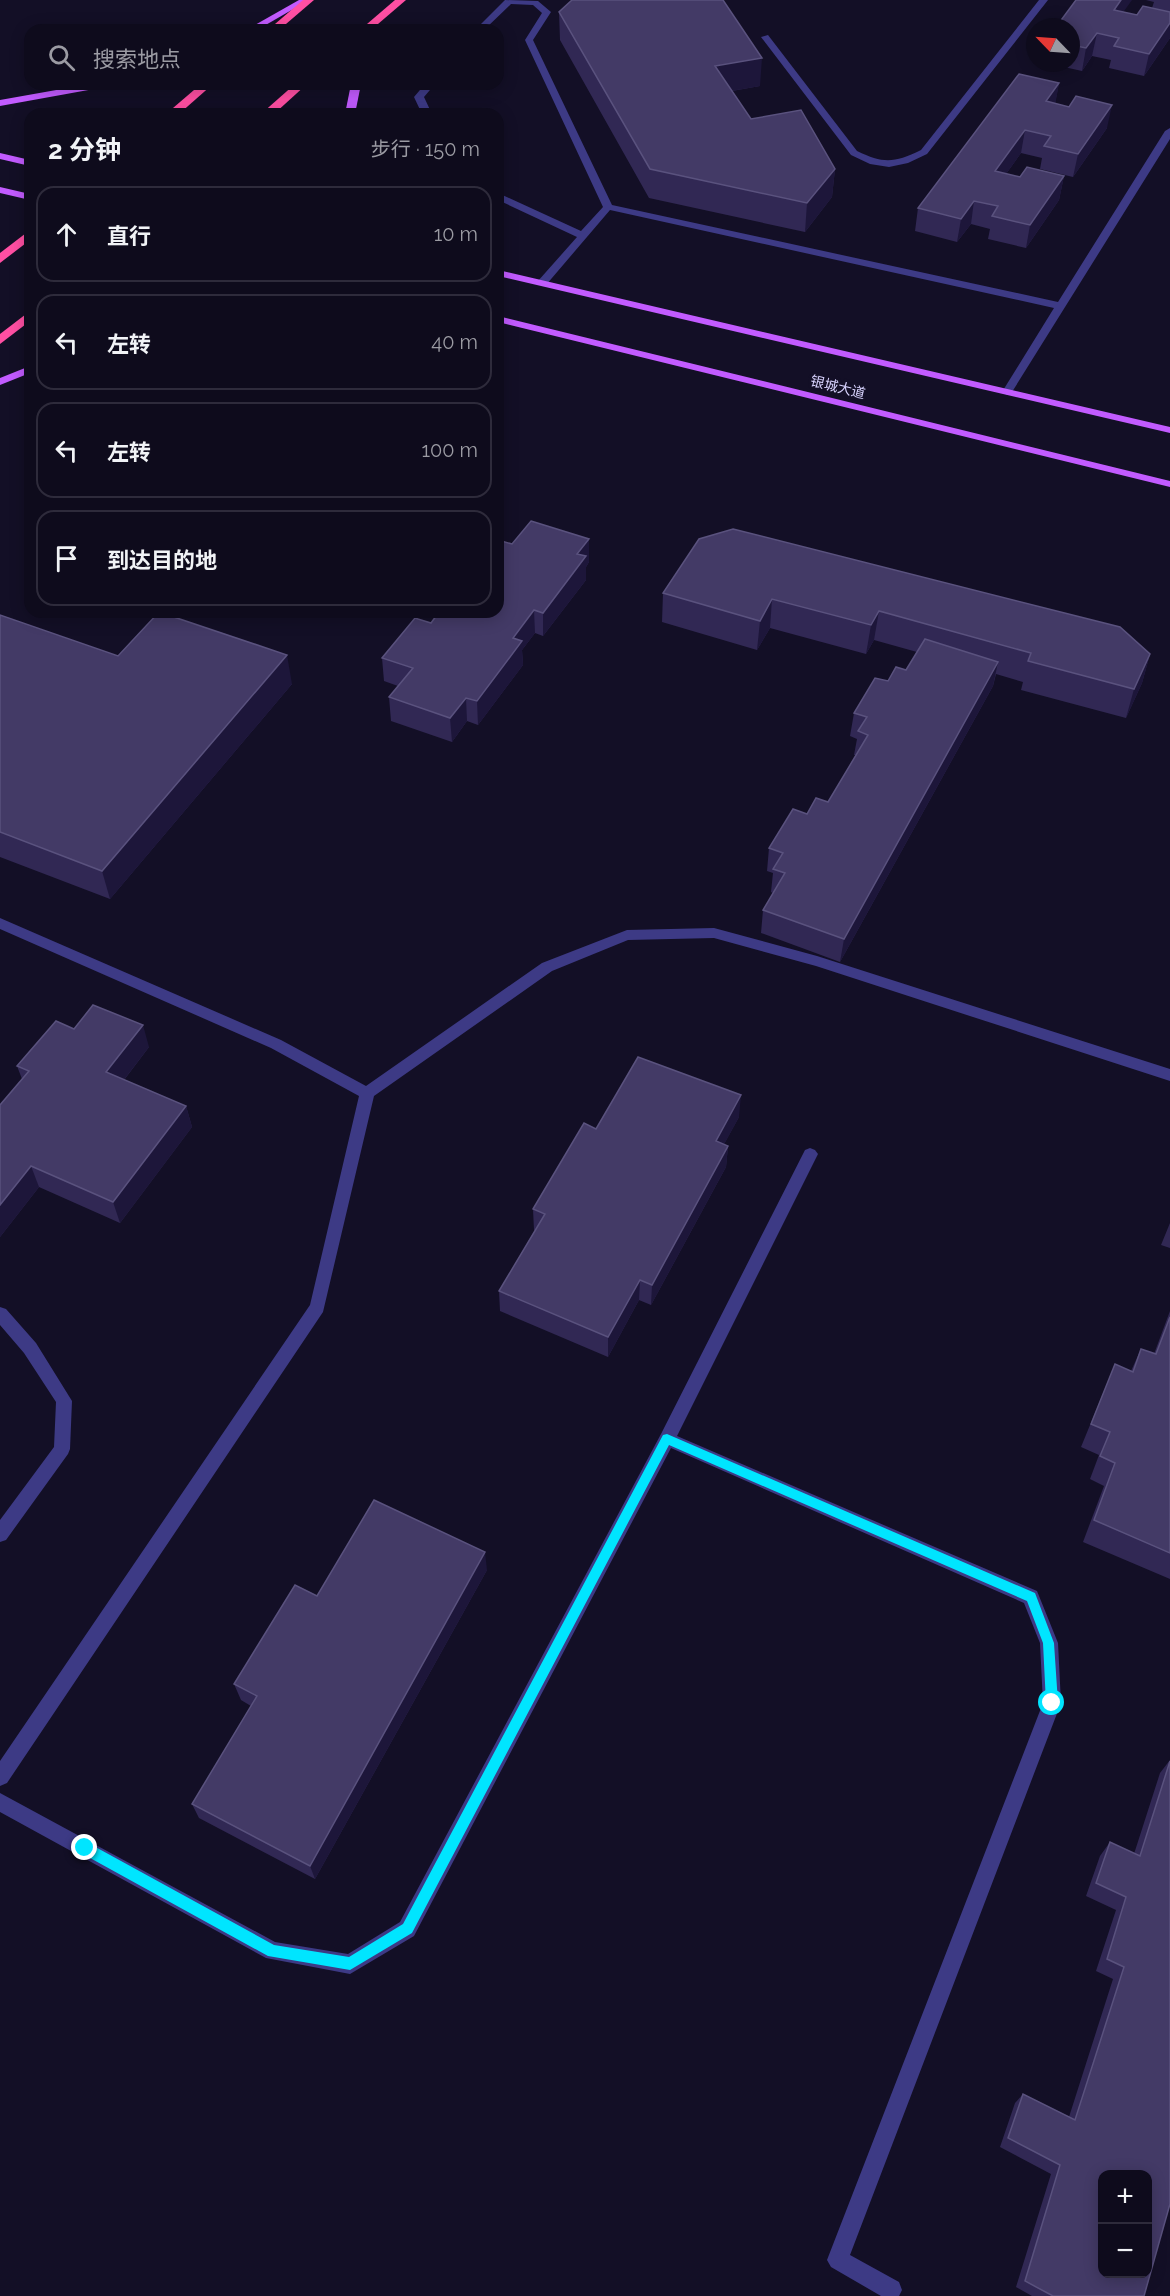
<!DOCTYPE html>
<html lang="zh">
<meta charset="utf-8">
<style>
:root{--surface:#0e0b1c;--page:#171425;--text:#f1f3f6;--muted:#9b9ba3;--line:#2e2b3b}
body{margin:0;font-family:Raleway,"Noto Sans SC",sans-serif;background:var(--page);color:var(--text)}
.controls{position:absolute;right:18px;bottom:18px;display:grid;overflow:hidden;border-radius:12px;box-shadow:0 3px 15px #0003}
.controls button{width:54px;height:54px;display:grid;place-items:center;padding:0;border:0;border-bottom:2px solid var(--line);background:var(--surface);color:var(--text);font:30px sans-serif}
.compass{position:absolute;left:1026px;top:18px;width:54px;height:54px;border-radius:50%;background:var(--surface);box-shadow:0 3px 15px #0003;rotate:295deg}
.stop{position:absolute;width:18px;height:18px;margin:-14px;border:4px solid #00e5ff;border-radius:50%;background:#fff}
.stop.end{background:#00e5ff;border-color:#fff;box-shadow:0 2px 6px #0008}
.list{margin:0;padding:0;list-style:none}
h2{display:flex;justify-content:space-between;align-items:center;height:78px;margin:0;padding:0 24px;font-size:26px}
h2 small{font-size:20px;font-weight:400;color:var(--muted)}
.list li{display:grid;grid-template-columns:39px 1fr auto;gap:18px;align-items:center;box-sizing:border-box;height:96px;margin:0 12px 12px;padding:0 12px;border:2px solid var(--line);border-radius:18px}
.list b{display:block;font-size:22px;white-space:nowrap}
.list em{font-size:20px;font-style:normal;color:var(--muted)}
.icon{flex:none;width:33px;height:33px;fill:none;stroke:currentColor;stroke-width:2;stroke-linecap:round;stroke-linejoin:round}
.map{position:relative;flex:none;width:1170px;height:2296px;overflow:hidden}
.search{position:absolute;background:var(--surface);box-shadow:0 3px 15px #0003;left:24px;top:24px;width:480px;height:66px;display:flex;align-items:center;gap:15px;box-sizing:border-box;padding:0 21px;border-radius:18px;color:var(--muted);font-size:22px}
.panel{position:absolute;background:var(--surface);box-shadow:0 3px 15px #0003;left:24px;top:108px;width:480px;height:510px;border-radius:18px}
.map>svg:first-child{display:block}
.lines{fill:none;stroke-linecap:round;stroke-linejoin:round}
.street{fill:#3d3a85;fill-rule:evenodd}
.primary{fill:#c25bff;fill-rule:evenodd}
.highway{fill:#ff4fa3;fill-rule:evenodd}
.wall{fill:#312854}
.shaded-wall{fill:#1d163a}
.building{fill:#433a66;stroke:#5a527e;stroke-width:1.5;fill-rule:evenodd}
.route{fill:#00e5ff}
.labels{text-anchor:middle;stroke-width:6;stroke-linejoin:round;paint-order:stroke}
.far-street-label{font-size:14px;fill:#d9d4ff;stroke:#130f26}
</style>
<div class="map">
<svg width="1170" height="2296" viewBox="0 0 1170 2296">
<rect width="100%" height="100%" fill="#130f26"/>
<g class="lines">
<g class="street">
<polygon points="505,0 538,1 551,12 533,40 612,205 1058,302 1165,131 1170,128 1170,139 1012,392 1007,395 1002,392 1054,308 610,210 546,285 538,285 538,281 577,237 498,200 498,193 581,231 603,207 525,40 542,13 533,5 511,4 484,30 475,30"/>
<path d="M1039,0H1048L927,154L908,163L889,167L870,164L851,155L761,37L768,35L857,151C884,164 894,163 921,150Z"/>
<polygon points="425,84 435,84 424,97 432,114 422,114 414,97"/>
<polygon points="0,918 281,1040 366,1086 542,963 627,930 714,928 817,956 1170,1069 1170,1081 816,966 714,938 628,940 552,971 374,1096 323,1312 7,1783 0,1786 0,1761 310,1305 359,1096 271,1048 0,929"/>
<polygon points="810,1148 815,1150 818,1154 677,1436 1037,1591 1058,1643 1061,1703 850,2255 899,2282 902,2290 899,2296 881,2296 831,2267 827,2260 1043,1703 1040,1643 1024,1603 671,1448 414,1936 350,1974 266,1958 0,1812 0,1793 275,1942 348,1954 400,1922 661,1434 805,1150"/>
<polygon points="0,1307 6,1309 36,1343 72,1401 70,1449 68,1454 6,1540 0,1542 0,1520 54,1447 56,1402 24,1353 0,1325"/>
</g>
<g class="primary">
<polygon points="299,0 309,0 257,30 246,30"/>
<polygon points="90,84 110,84 105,87 0,106 0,100"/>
<polygon points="351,84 361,84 355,114 345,114"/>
<polygon points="0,153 30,160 30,166 0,159"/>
<polygon points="0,187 30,194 30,200 0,193"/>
<polygon points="498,270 1170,427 1170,433 498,276"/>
<polygon points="498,316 1170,481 1170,487 498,322"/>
<polygon points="30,366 30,373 0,385 0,378"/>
</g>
<g class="highway">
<polygon points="303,0 314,0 279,30 268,30"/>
<polygon points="395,0 406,0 371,30 360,30"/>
<polygon points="201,84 213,84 179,114 166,114"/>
<polygon points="295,84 307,84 274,114 261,114"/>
<polygon points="30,230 30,240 0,263 0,253"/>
<polygon points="30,311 30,321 0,344 0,334"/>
</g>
</g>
<g class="wall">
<polygon points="1146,0 1170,0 1170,38 1144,76 1109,68 1111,60 1092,56 1082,71 1046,63 1071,63 1071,27 1124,12 1137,15 1152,8 1154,2"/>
<polygon points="559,12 760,86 732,91 751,119 835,169 832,197 805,232 649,198 560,40"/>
<polygon points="1059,83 1055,103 1107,128 1073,177 1040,169 1042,158 1021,153 1006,174 1020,177 1064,176 1059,200 1026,248 988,239 990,229 971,224 957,242 915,231 918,208"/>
<polygon points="699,539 1150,654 1142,683 1126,718 1021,690 1023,682 996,674 993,686 840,962 761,933 763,910 773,893 771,892 773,873 767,871 769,848 807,814 828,802 856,755 854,755 857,739 850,736 854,713 888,681 906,670 917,652 874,640 866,654 770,628 757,650 662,622 663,593"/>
<polygon points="512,544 589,562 586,567 586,580 543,636 535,633 522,650 523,665 478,725 467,721 452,742 391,721 389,697 398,686 384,681 382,658 431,623"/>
<polygon points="0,615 118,656 292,684 110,899 0,857"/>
<polygon points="74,1029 149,1047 124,1080 186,1106 192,1127 120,1223 39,1187 0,1237 0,1105 22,1079 17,1066"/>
<polygon points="739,1117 724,1144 728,1146 726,1167 651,1305 639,1300 608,1357 500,1311 499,1291 535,1230 534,1230 533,1209 596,1129"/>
<polygon points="1170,1223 1170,1248 1161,1245"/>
<polygon points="1170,1311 1170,1579 1083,1542 1104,1486 1090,1479 1099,1455 1081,1447 1115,1364 1131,1371 1141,1349 1154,1354"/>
<polygon points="487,1570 315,1879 199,1818 192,1804 251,1706 241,1700 234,1684 317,1596"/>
<polygon points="1170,1760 1170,2204 1144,2296 1032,2296 1016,2287 1051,2174 1000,2147 1015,2103 1023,2094 1069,2117 1113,1979 1096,1971 1116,1910 1086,1896 1100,1856 1110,1842 1134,1854 1160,1773"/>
</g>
<g class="shaded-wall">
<polygon points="1121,0 1132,0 1109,32 1114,10"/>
<polygon points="1170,23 1170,38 1144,76 1149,54"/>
<polygon points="1097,33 1092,56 1082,71 1086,48"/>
<polygon points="762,58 760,86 714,94 715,66"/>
<polygon points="1059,83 1055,106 1046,101"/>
<polygon points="1112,105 1107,128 1073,177 1078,154"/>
<polygon points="1025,130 1021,153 991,195 995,171"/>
<polygon points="835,169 832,197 805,232 807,203"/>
<polygon points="1064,176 1059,200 1026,248 1030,225"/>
<polygon points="974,201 971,224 957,242 961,219"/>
<polygon points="589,539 589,562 586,567 586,580 543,636 543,613 577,554"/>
<polygon points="772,599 770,628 757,650 760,621"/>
<polygon points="534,610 535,633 522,650 523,665 478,725 477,701 513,638"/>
<polygon points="879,611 874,640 866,654 871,625"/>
<polygon points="1150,654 1142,683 1126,718 1134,689"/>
<polygon points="287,655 292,684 110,899 102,871"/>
<polygon points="998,662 993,686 840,962 844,939"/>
<polygon points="466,698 467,721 452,742 450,718"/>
<polygon points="143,1025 149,1047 113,1094 106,1072"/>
<polygon points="741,1095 739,1117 714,1163 716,1141"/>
<polygon points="186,1106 192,1127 120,1223 113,1202"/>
<polygon points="728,1146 726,1167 651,1305 652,1285"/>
<polygon points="31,1166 39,1187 0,1237 0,1205"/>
<polygon points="640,1280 639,1300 608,1357 608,1337"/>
<polygon points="485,1552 487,1570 315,1879 310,1866"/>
</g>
<g class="building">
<polygon points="572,0 723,0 762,58 715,66 751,119 801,110 835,169 807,203 650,169 559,12"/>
<polygon points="1076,0 1121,0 1114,10 1137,15 1143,6 1170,12 1170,23 1149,54 1114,46 1119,38 1097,33 1086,48 1071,45 1071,27 1056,27"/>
<polygon points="1019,74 1059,83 1046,101 1069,107 1076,96 1112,105 1078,154 1044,146 1051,136 1025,130 995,171 1020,177 1027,167 1064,176 1030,225 992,216 998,206 974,201 961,219 918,208"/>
<polygon points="531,521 589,539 577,554 586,556 543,613 534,610 513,638 522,641 477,701 466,698 450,718 389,697 413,668 382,658 415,618 431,623 439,612 498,612 498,540 512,544"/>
<polygon points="733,529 1120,627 1150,654 1134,689 1028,661 1031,653 879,611 871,625 772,599 760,621 663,593 699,539"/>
<polygon points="159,612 287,655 102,871 0,832 0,615 118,656"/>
<polygon points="925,639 998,662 844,939 763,910 785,873 773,869 783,853 769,848 793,809 807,814 816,798 828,802 868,735 858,731 867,717 854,713 875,678 888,681 896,667 906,670"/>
<polygon points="93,1005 143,1025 106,1072 186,1106 113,1202 31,1166 0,1205 0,1105 29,1071 17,1066 56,1021 74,1029"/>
<polygon points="638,1057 741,1095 716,1141 728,1146 652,1285 640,1280 608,1337 499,1291 545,1214 533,1209 584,1123 596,1129"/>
<polygon points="1170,1317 1170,1553 1094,1520 1115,1463 1100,1456 1110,1432 1091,1424 1115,1364 1133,1372 1141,1349 1156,1354"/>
<polygon points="374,1500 485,1552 310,1866 192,1804 257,1696 234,1684 295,1585 317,1596"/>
<path d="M1170,1761V2204L1144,2296H1053L1025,2281L1060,2165L1008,2138L1023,2094L1075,2120L1124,1967L1107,1959L1126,1897L1096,1883L1110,1842L1140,1856ZM1102,2175H1148V2274H1102Z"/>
</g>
<polygon class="route" points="667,1434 1035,1593 1054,1643 1058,1703 1056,1707 1052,1708 1046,1703 1043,1643 1027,1601 669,1445 412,1933 350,1970 268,1956 81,1853 81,1844 90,1844 274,1945 349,1957 403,1924 663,1435"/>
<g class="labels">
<g class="far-street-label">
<text transform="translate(838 387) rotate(14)" y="5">银城大道</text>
</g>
</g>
</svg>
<div class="controls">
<button>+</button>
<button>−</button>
</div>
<svg class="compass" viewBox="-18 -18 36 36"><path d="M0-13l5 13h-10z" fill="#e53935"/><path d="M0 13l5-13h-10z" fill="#9b9ba3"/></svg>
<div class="stop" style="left:1052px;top:1703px"></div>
<div class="stop end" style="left:85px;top:1848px"></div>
<div class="search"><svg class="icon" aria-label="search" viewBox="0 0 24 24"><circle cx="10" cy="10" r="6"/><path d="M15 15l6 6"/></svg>搜索地点</div>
<section class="panel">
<h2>2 分钟<small>步行 · 150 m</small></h2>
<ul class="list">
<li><svg class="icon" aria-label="ahead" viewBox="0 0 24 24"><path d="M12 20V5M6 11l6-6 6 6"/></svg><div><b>直行</b></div><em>10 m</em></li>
<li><svg class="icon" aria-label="left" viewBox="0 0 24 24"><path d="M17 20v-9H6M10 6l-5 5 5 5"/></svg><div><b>左转</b></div><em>40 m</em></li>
<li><svg class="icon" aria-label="left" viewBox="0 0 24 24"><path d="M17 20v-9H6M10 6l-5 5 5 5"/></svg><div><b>左转</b></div><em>100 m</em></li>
<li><svg class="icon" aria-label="arrive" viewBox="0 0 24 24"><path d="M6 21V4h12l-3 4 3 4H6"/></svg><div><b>到达目的地</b></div></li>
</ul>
</section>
</div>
